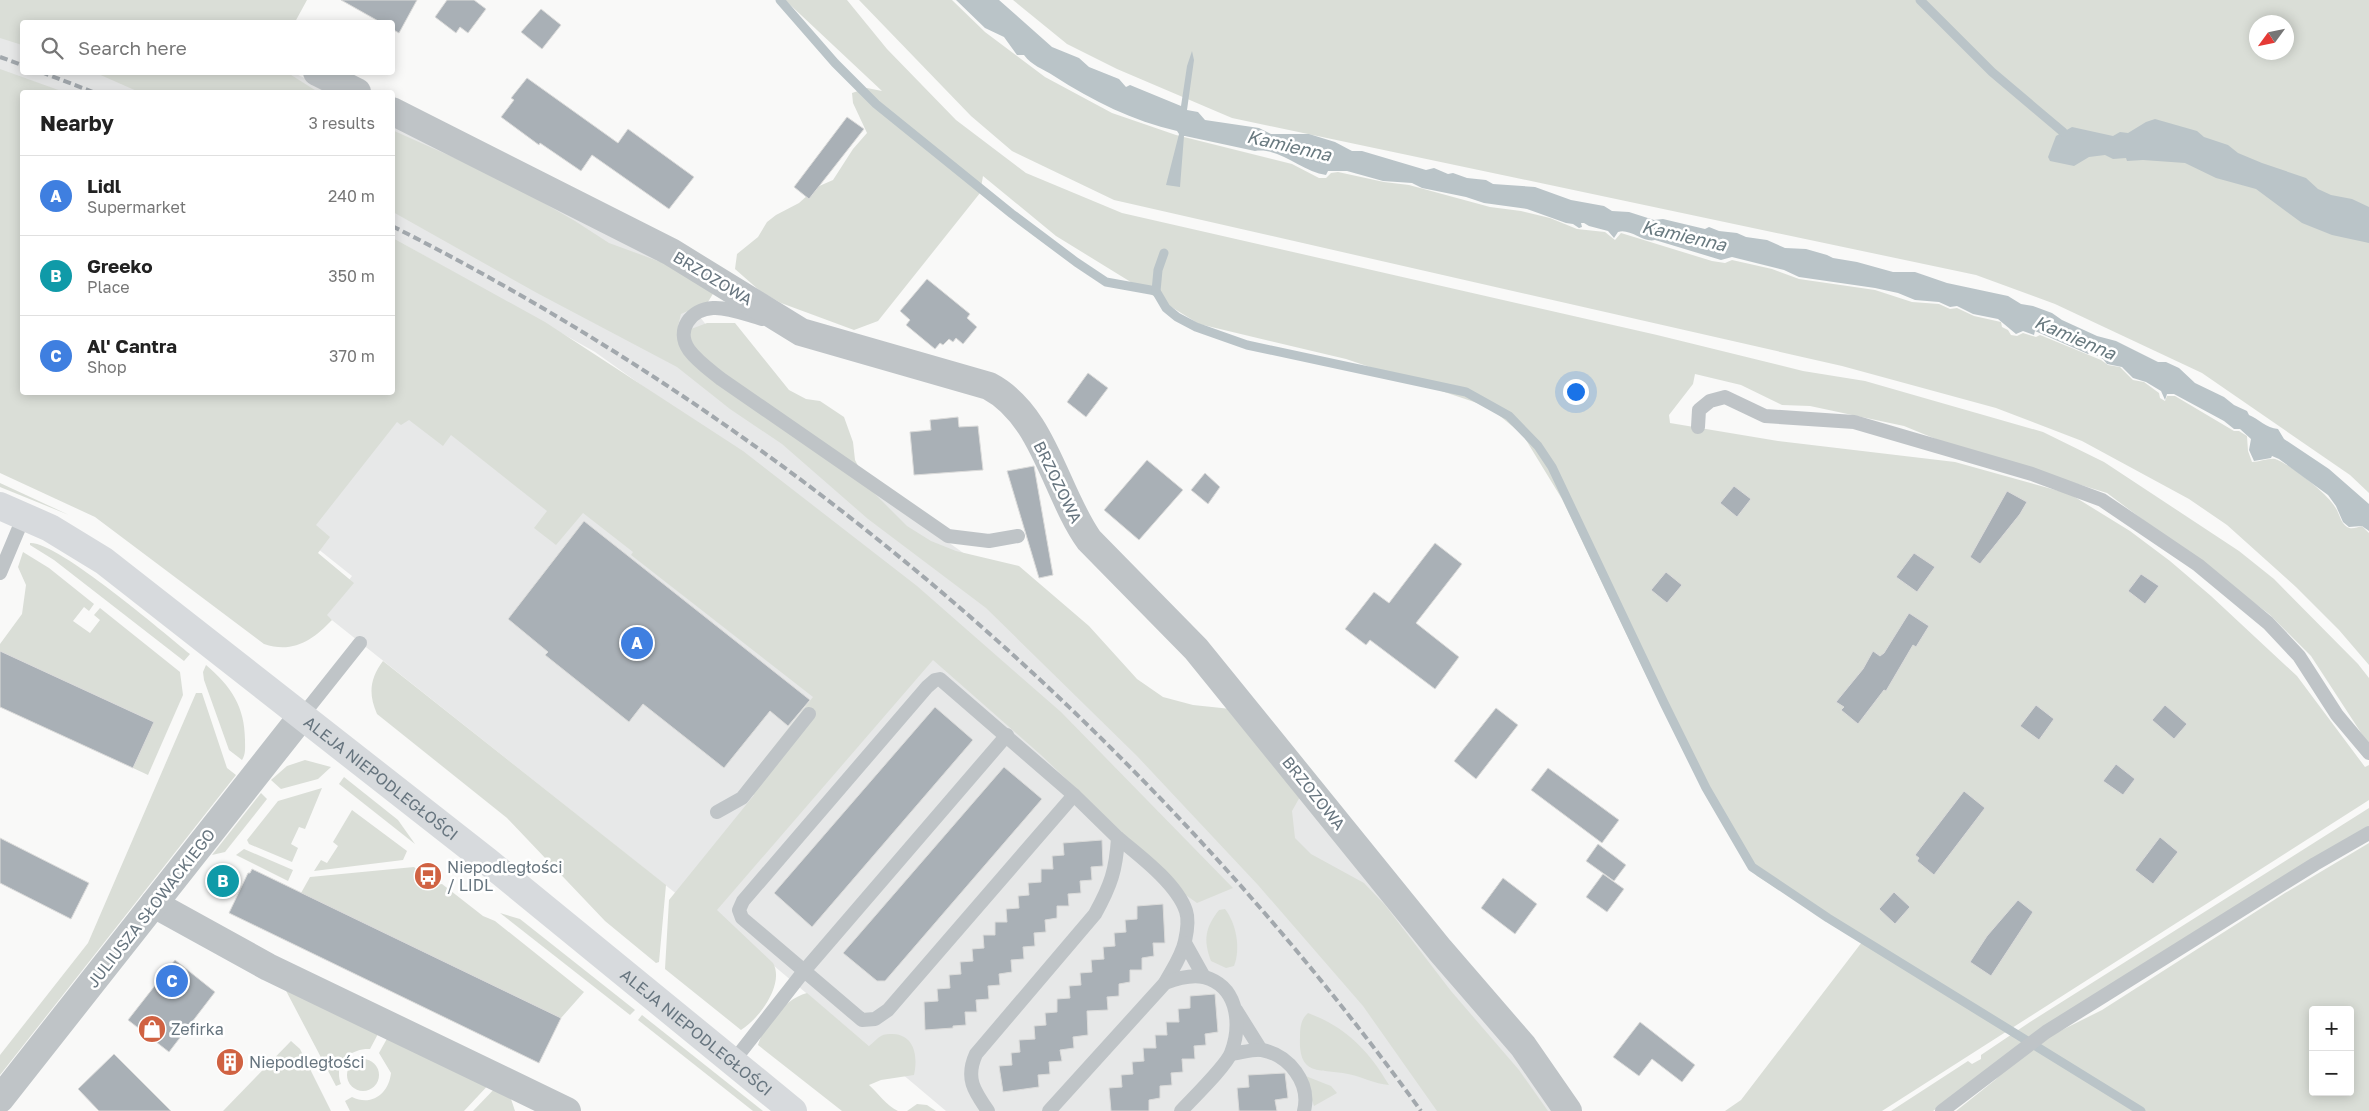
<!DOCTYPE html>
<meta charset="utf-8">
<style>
:root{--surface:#fff;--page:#f6f6f6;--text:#222;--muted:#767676;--line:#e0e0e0;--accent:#ea580c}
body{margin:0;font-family:"Golos Text",sans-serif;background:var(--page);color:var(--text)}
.controls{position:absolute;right:15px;bottom:15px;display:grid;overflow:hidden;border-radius:5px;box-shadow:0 2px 12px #0003}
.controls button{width:45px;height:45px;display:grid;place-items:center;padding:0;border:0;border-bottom:1px solid var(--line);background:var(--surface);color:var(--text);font:25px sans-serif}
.compass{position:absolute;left:2249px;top:15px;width:45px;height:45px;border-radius:50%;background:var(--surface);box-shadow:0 2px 12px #0003;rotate:237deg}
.you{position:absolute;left:1575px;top:391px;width:18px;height:18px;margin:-12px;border:4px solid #fff;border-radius:50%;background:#1a73e8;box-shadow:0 0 0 8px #1a73e833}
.badge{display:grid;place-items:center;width:32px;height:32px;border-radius:50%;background:var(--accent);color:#fff;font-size:16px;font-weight:700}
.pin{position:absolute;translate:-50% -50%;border:2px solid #fff;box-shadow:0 1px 5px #0006}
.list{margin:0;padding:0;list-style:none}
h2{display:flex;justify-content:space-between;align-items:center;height:65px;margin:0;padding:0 20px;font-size:21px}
h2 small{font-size:16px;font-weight:400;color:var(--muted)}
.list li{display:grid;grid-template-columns:32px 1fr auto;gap:15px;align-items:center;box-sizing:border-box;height:80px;padding:0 20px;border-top:1px solid var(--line)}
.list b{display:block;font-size:19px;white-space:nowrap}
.list p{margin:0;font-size:16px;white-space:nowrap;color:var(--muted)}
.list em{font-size:16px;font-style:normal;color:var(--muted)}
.icon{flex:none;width:28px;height:28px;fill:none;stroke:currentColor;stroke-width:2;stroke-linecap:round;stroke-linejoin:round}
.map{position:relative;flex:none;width:2369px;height:1111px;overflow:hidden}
.search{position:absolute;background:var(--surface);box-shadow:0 2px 12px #0003;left:20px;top:20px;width:375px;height:55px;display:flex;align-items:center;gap:12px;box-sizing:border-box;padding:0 18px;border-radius:5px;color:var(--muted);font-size:19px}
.panel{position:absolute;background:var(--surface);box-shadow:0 2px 12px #0003;left:20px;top:90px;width:375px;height:305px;border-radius:5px}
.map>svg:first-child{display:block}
.built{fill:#e7e8e8}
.green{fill:#daded7;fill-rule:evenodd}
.water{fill:#bac4c8}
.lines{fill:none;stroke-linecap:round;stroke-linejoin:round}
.stream{stroke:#bac4c8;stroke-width:9}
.building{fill:#a9b0b6;stroke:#dbdbda}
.lane{stroke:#bfc4c7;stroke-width:14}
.street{stroke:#bfc4c7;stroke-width:28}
.secondary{stroke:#d7dadd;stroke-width:28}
.rail{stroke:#a2a8ad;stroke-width:4;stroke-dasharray:8 4;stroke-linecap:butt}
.labels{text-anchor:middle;stroke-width:5;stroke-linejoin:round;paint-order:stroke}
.street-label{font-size:16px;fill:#67757f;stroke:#fff}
.poi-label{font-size:16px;fill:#67757f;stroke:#fff;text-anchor:start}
.water-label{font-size:18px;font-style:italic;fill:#68797f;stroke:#fff}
</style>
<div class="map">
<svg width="2369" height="1111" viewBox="0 0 2369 1111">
<rect width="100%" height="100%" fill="#f9f9f8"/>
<g class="built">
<polygon points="0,0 22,22 22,72 294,73 334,92 57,92 0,72"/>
<polygon points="392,121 651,254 784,425 962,552 1175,751 1306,797 1514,1056 1554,1111 946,1111 710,912 931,641 689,419 595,352 393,238"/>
<polygon points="427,384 842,711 693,907 323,613 352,576 303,537"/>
</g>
<g class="green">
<polygon points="0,0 307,0 295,22 22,22 22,45 0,38"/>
<polygon points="785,0 847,0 887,49 956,120 1026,173 1122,213 1657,335 1803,371 1865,381 2043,432 2104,462 2239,551 2274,579 2358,664 2369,678 2369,745 2311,656 2269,614 2107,493 1953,446 1904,426 1810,406 1782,405 1741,385 1695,374 1693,384 1669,415 1670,423 1778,441 1955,462 2070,494 2130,531 2170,561 2211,596 2297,676 2365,767 2369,765 2369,800 1882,1111 1725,1111 1741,1100 1862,942 1757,876 1748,866 1707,795 1647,677 1562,499 1523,435 1489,407 1346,359 1199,324 1056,236 983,176 980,193 878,321 854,330 781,303 760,291 735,269 737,254 758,237 767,222 776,215 799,203 817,187 833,180 853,149 867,133 853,103 852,93 867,88 882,91"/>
<path d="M859,0H952L985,32L1045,77L1112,113L1176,135L1292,164L1319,178H1326L1331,173L1338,172L1384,182L1409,185L1490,207L1521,211L1550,218L1577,229L1605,232L1615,240L1621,233L1712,261L1725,263L1732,260L1772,269L1799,279L1875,290L1912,302L1939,304L1950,309L1957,308L1974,316L2001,322L2002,327L2008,330L2011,335L2017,336L2023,333L2036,337L2040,335L2101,360L2108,365L2120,367L2133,380L2144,382L2159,393L2160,398L2165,401L2167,396H2175L2234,431H2239L2247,436L2248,451L2252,462C2259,462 2269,458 2275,459C2290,464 2327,493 2335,507C2340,514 2340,522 2347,527C2352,530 2357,527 2362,526L2369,533V665L2339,630L2296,587L2227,525L2189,499L2082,441L1996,408L1842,366L1114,200L1012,151L971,116Z"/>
<path d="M1013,0H2369V493L2350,475L2202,373L2055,304L1976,275L1232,118L1117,69L1067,44ZM2256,22H2286V52H2256Z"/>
<path d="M0,69L64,92H22V392H392L393,238L545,322L743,451L917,586L1061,712L1233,888L1197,903L1180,891L1150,859L1041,755L933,660L717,910L773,963C785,984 759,1019 741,1030L665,969L669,900L754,795L743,786L813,697L631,555L633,552L583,513L556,545L534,528L547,511L451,435L443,446L409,420L401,425L397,422L316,525L330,537L318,553L354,583L327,615L332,620C313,640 293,654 264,644L95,517L0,473Z"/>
<polygon points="96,73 288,73 318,92 139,92"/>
<polygon points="392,130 502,179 575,221 609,243 680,269 714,292 708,302 681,314 678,326 691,329 707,323 735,323 789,390 806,399 820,401 844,417 853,442 855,460 870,489 907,526 931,541 956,551 1019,566 1089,626 1137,679 1163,697 1193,705 1231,709 1301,795 1292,811 1295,838 1311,854 1364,883 1385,905 1451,991 1519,1070 1548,1111 1437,1111 1363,1006 1258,885 1137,756 986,608 868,519 782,444 730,409 677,367 537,293 393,212"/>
<polygon points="0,483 69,515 0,487"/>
<path d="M30,543C57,541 164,633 190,654L184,661L54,560L30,545Z"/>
<polygon points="23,552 49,568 94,604 89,611 84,607 73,621 90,633 100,620 94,615 100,608 180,672 183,695 148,775 133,768 152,721 0,651 0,644 22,614 26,585 18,567"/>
<path d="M383,661L666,885L659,962L656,963L605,921L507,818L377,714C368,694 370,678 383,661Z"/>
<path d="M206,665C231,686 245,707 245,740C245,747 246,754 242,760L229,750L204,680L203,672Z"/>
<polygon points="196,693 202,693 227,768 236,775 0,1075 0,1055 88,943"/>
<polygon points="305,760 331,767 318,779 281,789 271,780 287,766"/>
<polygon points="344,777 398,820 415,844 339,784"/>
<polygon points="322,788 305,829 299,827 291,844 298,848 292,862 249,844 247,840 278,801"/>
<polygon points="261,793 267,799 225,852 212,855"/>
<polygon points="2369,808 2369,827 2023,1041 1992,1068 1933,1111 1891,1111 1968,1061 1972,1064 1981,1059 1981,1055 2030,1022"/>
<polygon points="352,810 407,851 403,860 314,871 321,860 327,863 338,846 333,842"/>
<path d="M2369,843V1111H1956L1995,1080L2019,1056L2054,1034L2102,1010L2285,893ZM2313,1010H2350V1092H2313Z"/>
<polygon points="244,849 293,870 288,881 236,855"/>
<polygon points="414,867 436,885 442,884 483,916 495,921 584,992 561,1018 301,893 310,877"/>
<path d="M1225,909C1236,923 1241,948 1234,966L1226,968L1211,961C1203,940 1205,928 1219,910Z"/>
<polygon points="500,913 520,919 635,1010 630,1015"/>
<path d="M283,985L379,1032L370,1049C350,1048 333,1064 341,1084L336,1086Z"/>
<path d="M807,993L869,1046C873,1043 877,1038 881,1036C884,1034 889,1034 893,1034C915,1035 918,1057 914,1075L881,1080L869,1085C878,1093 887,1106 898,1111H842L758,1045C764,1024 785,999 807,993Z"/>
<path d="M1308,1013C1346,1027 1369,1051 1389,1085C1374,1084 1363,1077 1348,1074C1321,1068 1298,1078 1300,1037C1300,1027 1301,1019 1308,1013Z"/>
<polygon points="642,1015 763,1111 753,1111 638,1020"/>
<path d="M389,1035L493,1080L464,1111H350L345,1101L352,1097C372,1107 389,1093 391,1073L379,1053Z"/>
<polygon points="291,1041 300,1049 331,1111 223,1111"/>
<circle cx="363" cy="1075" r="16"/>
<polygon points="1303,1075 1331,1086 1337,1093 1314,1106"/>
<polygon points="500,1083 510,1096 515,1111 473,1111"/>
<polygon points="917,1104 927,1105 936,1111 907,1111"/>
</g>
<g class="water">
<path d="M956,0H999L1052,47L1079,58L1089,67L1119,79L1126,87L1130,85L1181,106L1187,66L1192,51L1194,60L1187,110L1198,112L1205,120L1259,128L1271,134H1309L1335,142L1352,151H1362L1426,170L1434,168L1448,174L1453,173L1467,178L1486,180L1493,184L1535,187L1571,200L1604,206L1612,211L1629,212L1654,220L1663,219L1705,229L1709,227L1719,231L1737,233L1746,237L1767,240L1785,248L1806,249L1827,255L1833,258L1857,262L1893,272H1915L1947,283L2008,296L2021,304L2033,306L2052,313L2062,320L2097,336L2116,341L2158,362H2166L2179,368L2195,383L2224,397L2234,405L2247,411L2249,415C2259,419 2266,428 2278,429L2284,439L2329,469L2369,504V531L2362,526L2349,527L2343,522L2336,506L2328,495L2279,459L2272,456L2271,458L2254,461L2249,450L2251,439L2240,429H2234L2224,421L2174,394H2167L2165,400L2161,391L2146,382L2133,378L2122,367L2107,364L2103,359L2090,352L2088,354L2035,331L2034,335L2023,331L2016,334L1998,319L1973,314L1957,306L1950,307L1939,302L1915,300L1898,293L1875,288L1799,277L1784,270L1732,257L1721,260L1655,240C1643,243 1630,228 1618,232L1614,238L1608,231L1589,226L1584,223H1581L1582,227L1579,228L1573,224L1566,223L1527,209L1484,203L1466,197L1422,188L1412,183L1383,181L1347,171H1328L1326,175C1302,172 1280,147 1255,151L1185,136H1184L1180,187L1166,185L1179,134L1177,131C1133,121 1093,101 1054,76C1042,68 1032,66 1024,55H1017L1004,37L985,28Z"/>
<polygon points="2155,119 2197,131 2204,137 2228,145 2238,153 2262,163 2306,178 2318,189 2331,195 2352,199 2369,207 2369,243 2332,235 2302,223 2256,189 2216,178 2185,163 2143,160 2127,161 2126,158 2113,159 2105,155 2089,157 2074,166 2050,161 2048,157 2056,136 2072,127 2113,136 2120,132 2128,133 2146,122"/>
</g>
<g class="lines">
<g class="stream">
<polyline points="780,0 835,63 876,104 1012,214 1076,262 1106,282 1156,291"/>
<polyline points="1920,0 1992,72 2063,132"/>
<polyline points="1164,253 1158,270 1156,291 1166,308 1177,317 1196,327 1247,345 1466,392 1509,416 1538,446 1552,467 1664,703 1706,788 1752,867 1828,918 2141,1111"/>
</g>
</g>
<g class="building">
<polygon points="341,0 417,0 399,33 392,29 392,22 380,22"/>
<polygon points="447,0 474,0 486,9 468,33 460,27 456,33 435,17"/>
<polygon points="541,9 561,25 542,49 521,32"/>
<polygon points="527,78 618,143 628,129 694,177 669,209 592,155 581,171 540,143 539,145 501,117 514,100 511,98"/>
<polygon points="847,117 864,129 809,199 794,187"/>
<polygon points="927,279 970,314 967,318 977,327 963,344 956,338 953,342 949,339 943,345 940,343 935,349 906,325 910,320 900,311"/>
<polygon points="1088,373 1108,388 1086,417 1067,402"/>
<polygon points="958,417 959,427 978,426 983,470 914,475 910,432 931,430 930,420"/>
<polygon points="1147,460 1183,490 1139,540 1104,510"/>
<polygon points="1034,466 1053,575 1039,578 1007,471"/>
<polygon points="1205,473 1220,487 1208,504 1191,490"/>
<polygon points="1734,486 1751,499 1737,517 1720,503"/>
<polygon points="2007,491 2027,502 2020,514 1980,564 1970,557"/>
<polygon points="584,521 810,700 788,726 770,711 724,768 643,704 629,722 545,655 548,652 508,619"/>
<polygon points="1435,543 1462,564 1416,623 1459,657 1435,689 1370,640 1366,645 1345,629 1374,592 1389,603"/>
<polygon points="1914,553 1935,567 1917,592 1896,577"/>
<polygon points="1666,572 1682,585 1667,603 1651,590"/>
<polygon points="2141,574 2159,586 2145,604 2128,591"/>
<polygon points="1909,613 1929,626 1916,647 1913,645 1886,691 1884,690 1858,724 1841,710 1844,707 1836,702 1863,669 1873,651 1880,656 1884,653"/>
<polygon points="0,651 154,722 133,768 0,707"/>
<polygon points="2036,705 2054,719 2039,740 2020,726"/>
<polygon points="2165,705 2187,724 2174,739 2152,720"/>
<polygon points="935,707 973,740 812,927 774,893"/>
<polygon points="1496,708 1518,725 1476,779 1454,761"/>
<polygon points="2116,764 2135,779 2123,795 2103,781"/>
<polygon points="1004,767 1042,799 885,981 877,981 843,953"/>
<polygon points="1548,768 1619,820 1602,843 1531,790"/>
<polygon points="1964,791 1985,808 1934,875 1917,861 1919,858 1915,855"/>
<polygon points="2160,837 2178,852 2153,884 2135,870"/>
<polygon points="0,838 89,883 71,919 0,883"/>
<polygon points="1102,840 1103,866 1091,867 1092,880 1080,881 1081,893 1068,894 1069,906 1057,906 1057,918 1045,920 1046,932 1034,933 1035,946 1023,947 1024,959 1011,960 1012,972 999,974 1000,985 988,986 989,999 976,1000 977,1012 965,1012 966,1025 953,1026 953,1028 925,1030 924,1002 938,1001 937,989 950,988 949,975 961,974 960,962 973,961 972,949 984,948 983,935 995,935 995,922 1007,922 1006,909 1019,908 1018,896 1029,895 1028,883 1041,882 1041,869 1053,869 1052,856 1064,855 1063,843"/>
<polygon points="1598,844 1626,865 1614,881 1586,861"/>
<polygon points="252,869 561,1018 539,1063 229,913 248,873 250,873"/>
<polygon points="1603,874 1624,889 1607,912 1586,897"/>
<polygon points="1503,878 1537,904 1515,934 1481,908"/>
<polygon points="1894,892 1910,907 1895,924 1879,909"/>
<polygon points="2018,900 2033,912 1991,976 1970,962 1987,936"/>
<polygon points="1163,904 1165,943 1153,943 1154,956 1142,958 1142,970 1130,970 1130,982 1119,984 1119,996 1107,997 1108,1010 1087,1011 1088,1035 1073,1037 1074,1048 1060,1050 1062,1061 1049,1062 1050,1074 1038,1075 1039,1087 1003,1092 999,1066 1012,1065 1011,1053 1020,1052 1019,1040 1035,1039 1034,1026 1046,1025 1045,1013 1057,1012 1057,999 1070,998 1069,986 1081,985 1080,973 1092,972 1091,960 1104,959 1103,947 1115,946 1114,933 1126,932 1125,920 1137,919 1137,906"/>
<polygon points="175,960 215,992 169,1052 128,1020"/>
<polygon points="1215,994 1218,1032 1205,1034 1206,1045 1194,1046 1195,1059 1182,1059 1183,1072 1171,1073 1172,1085 1160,1086 1160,1098 1149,1100 1149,1111 1111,1111 1109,1088 1122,1087 1121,1075 1133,1074 1132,1062 1144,1061 1143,1048 1156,1048 1155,1035 1167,1035 1166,1022 1179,1022 1178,1009 1190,1008 1190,996"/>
<polygon points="1640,1022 1695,1065 1682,1082 1652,1059 1639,1076 1613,1057"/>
<polygon points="114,1054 171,1111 99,1111 78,1089"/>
<polygon points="1285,1073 1288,1098 1275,1100 1277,1111 1239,1111 1237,1088 1249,1087 1248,1075"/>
</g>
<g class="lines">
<g class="lane">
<path d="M762,319C747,315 729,307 713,308C691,309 675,330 689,350C698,362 710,370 721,379L948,536L989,541L1018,536"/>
<polyline points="1698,427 1699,410 1710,401 1725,397 1765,416 1854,422 2032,474 2102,500 2198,565 2268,623 2299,656 2337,715 2369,753"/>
<polyline points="0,573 24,516"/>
<polygon points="940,679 1074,795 888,1010 875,1019 862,1020 742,918 739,910 743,901 927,687 935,680"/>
<polyline points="302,716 360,643"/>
<polyline points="717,812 742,798 809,714"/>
<path d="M1118,838C1140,856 1177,884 1186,911C1189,920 1187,932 1185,941C1182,956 1172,970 1165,983"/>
<polyline points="1185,943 1204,977"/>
<polyline points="1236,1010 1261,1050"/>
<path d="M1231,1054C1240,1053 1253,1049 1262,1050C1289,1055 1311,1083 1304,1111"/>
<polyline points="732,1063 804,971 1007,735"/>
<path d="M988,1111C974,1091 965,1078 976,1054L1095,914C1111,885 1116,870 1118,838L1074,795"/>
<path d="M1049,1111L1165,983C1178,978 1196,973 1210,979C1239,991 1241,1027 1231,1053C1226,1066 1193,1098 1181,1111"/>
<polyline points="1942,1111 2046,1032 2315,864 2369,833"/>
</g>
<g class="street">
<polyline points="317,72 357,92"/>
<path d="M392,111L671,252L801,332L989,386C1044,415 1055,492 1089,540L1196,649L1440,950L1523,1046L1568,1111"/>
<polyline points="154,904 268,967 567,1111"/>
<polyline points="0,1099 302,716"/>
</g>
<path class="secondary" id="s1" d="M0,506L50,528L104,561L487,861L793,1111"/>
<g class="rail">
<polyline points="0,57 22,65"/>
<polyline points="41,72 93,92"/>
<path d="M392,226C799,431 1155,743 1421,1111"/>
</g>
</g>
<defs>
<symbol id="bus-disc" viewBox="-11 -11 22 22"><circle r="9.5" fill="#d06242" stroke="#fff"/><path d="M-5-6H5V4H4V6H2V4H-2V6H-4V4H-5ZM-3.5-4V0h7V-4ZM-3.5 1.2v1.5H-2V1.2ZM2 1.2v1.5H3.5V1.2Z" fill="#fff"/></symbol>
<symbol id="shop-disc" viewBox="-11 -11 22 22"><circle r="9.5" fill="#d06242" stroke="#fff"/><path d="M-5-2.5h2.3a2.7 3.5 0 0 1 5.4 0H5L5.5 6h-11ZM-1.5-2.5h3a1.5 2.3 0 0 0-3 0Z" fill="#fff"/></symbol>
<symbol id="building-disc" viewBox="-11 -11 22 22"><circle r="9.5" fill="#d06242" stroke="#fff"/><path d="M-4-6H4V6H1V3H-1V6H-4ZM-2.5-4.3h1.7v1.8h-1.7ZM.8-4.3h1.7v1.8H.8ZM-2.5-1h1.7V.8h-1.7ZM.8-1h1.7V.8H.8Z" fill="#fff"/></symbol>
</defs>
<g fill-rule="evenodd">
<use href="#bus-disc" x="412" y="860" width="32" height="32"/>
<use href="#shop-disc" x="136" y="1013" width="32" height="32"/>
<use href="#building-disc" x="214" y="1046" width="32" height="32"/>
</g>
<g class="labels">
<g class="street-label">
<text transform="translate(713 278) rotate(31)" y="6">BRZOZOWA</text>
<text transform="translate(1058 482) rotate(64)" y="6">BRZOZOWA</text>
<text dy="6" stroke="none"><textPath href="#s1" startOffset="470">ALEJA NIEPODLEGŁOŚCI</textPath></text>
<text transform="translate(1314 793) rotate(51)" y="6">BRZOZOWA</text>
<text transform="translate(151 908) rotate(-52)" y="6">JULIUSZA SŁOWACKIEGO</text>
<text dy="6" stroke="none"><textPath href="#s1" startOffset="875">ALEJA NIEPODLEGŁOŚCI</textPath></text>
</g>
<g class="poi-label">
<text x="447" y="873">Niepodległości<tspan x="447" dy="18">/ LIDL</tspan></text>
<text x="171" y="1035">Zefirka</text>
<text x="249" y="1068">Niepodległości</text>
</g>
<g class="water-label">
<text transform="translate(1289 146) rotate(13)" y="6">Kamienna</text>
<text transform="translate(1684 236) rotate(13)" y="6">Kamienna</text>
<text transform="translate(2075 338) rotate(23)" y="6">Kamienna</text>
</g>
</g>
</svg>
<div class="controls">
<button>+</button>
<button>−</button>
</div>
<svg class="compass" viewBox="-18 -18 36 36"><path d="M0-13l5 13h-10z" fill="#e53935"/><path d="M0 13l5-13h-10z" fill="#767676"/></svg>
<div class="you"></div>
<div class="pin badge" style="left:637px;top:643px;background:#3f7fe0">A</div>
<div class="pin badge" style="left:223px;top:881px;background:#0f9aa8">B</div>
<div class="pin badge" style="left:172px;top:981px;background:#3f7fe0">C</div>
<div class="search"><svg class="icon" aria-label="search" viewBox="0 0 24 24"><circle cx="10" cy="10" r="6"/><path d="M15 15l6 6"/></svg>Search here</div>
<section class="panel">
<h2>Nearby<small>3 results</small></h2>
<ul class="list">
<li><span class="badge" style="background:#3f7fe0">A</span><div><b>Lidl</b><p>Supermarket</p></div><em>240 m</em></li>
<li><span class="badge" style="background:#0f9aa8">B</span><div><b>Greeko</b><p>Place</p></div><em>350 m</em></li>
<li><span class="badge" style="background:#3f7fe0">C</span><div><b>Al' Cantra</b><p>Shop</p></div><em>370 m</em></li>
</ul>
</section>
</div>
